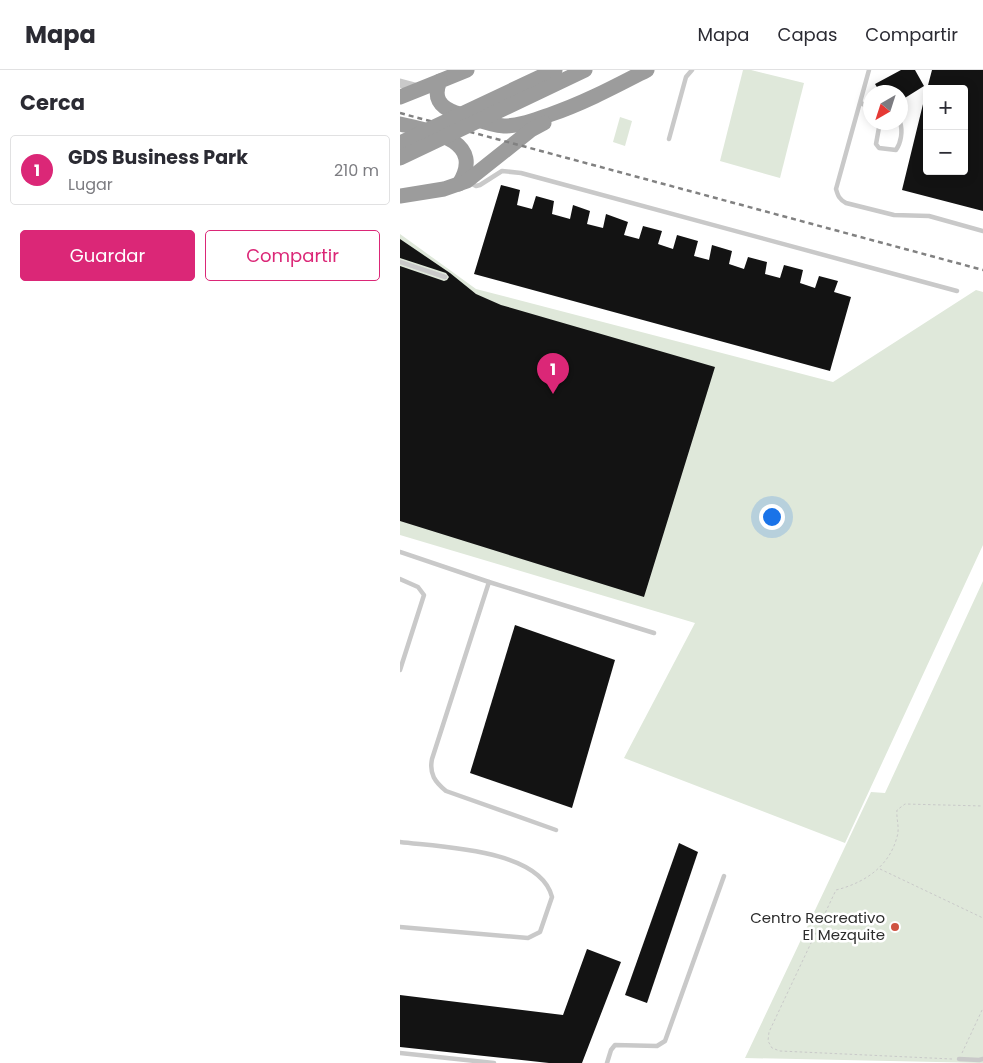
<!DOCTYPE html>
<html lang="es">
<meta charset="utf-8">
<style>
:root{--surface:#fff;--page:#f7f7f7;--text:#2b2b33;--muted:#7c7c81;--line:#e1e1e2;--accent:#db2777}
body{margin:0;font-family:Poppins,sans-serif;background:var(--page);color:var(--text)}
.controls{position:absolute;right:15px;top:15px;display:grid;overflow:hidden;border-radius:5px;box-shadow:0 2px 12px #0003}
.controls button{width:45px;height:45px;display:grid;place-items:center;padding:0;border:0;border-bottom:1px solid var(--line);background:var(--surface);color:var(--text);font:25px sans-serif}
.compass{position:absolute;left:463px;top:15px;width:45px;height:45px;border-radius:50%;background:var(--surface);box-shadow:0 2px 12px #0003;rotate:219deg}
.you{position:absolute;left:371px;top:446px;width:18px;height:18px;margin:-12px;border:4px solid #fff;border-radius:50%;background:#1a73e8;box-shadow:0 0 0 8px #1a73e833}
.badge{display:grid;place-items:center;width:32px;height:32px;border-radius:50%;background:var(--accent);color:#fff;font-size:16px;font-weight:700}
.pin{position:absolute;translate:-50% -41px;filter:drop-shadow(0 1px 2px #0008)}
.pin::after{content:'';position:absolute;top:26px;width:18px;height:15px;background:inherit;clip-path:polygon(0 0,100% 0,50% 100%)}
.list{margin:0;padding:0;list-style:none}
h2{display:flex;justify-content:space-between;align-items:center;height:65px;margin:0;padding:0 20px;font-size:21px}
h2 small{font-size:16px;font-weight:400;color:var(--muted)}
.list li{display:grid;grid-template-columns:32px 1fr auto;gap:15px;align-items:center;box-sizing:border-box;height:70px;margin:0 10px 10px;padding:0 10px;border:1px solid var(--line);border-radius:5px}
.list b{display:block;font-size:19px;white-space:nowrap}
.list p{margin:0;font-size:16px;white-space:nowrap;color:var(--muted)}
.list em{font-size:16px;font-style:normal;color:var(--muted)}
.actions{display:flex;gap:10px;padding:15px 20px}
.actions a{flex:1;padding:11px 0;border:1px solid var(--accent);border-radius:5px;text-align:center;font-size:18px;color:var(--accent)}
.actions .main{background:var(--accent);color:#fff}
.map{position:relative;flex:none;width:583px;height:993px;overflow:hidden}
header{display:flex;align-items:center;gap:30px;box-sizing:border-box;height:70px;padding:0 25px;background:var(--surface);border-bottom:1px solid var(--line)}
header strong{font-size:24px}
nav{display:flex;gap:28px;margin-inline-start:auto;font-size:18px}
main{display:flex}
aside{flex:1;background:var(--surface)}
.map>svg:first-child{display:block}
.green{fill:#dfe8da}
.building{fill:#131313}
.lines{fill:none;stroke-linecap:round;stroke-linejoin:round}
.path{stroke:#c9c9c9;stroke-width:1;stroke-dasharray:2.5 2.5;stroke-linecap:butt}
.service{stroke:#c9c9c9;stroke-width:4.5}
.minor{stroke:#c9c9c9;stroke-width:9}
.trunk{stroke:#9c9c9c;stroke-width:15}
.rail{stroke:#818181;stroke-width:2.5;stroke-dasharray:5 4;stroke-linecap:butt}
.trunk-bridge{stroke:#9c9c9c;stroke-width:15}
.poi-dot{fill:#cf5341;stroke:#fff;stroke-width:2}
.labels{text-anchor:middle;stroke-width:5;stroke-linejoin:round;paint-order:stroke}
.poi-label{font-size:15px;fill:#2c2c2c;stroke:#fff;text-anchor:end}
</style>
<header>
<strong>Mapa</strong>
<nav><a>Mapa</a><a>Capas</a><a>Compartir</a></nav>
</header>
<main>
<aside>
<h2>Cerca<small></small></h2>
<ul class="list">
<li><span class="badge">1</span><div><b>GDS Business Park</b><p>Lugar</p></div><em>210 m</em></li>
</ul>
<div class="actions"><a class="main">Guardar</a><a>Compartir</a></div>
</aside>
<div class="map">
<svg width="583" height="993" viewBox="0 0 583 993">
<rect width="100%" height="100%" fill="#fff"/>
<g class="green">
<polygon points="343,0 351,0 404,13 380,108 320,91"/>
<polygon points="220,47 232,51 225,76 213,72"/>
<polygon points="0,164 76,219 433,312 576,220 583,222 583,475 445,773 224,688 295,553 0,465"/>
<polygon points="583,511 583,993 345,988 471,722 485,723"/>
</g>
<g class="building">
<polygon points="501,0 515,0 524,16 500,31 500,22 480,22 475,14"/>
<polygon points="532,0 583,0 583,141 502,120 524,30 527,30 527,101 564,101 564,19 527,19"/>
<polygon points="101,115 120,120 117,135 132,139 136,126 154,131 152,144 170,149 173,135 190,141 187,154 203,158 206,144 228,152 224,165 239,169 243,156 262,161 258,174 273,179 277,165 298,171 294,186 309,190 312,175 332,181 329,194 344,199 348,187 367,192 365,204 380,208 384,195 403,200 400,213 415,218 419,206 438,211 434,222 451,227 430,301 74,204"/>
<polygon points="0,169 50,203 76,224 101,235 315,297 244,527 0,451 0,196 44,211 47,210 49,207 46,203 0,188"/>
<polygon points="115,555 215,590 172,738 70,703"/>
<polygon points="279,773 298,782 247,933 225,925"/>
<polygon points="187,879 221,892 182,993 149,993 0,977 0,925 163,945"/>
</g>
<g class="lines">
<g class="path">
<polyline points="480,799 583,848"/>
<polyline points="562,983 583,938"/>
<path d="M552,989L380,981L372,978L368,971L369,962L436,820C464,813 489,797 497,767C500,758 496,749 497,740L505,734L583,736"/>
</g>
<g class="service">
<path d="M469,0L436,119C438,126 439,129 446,133L494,145L529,146L583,161"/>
<polyline points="461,33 470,38"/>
<path d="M480,52L476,74L479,78L496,80C501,73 503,61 500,52"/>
<polyline points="269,69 286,7 292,0"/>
<polyline points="70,113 76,116 80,115 102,101 121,103 557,221"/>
<polyline points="0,192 45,207"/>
<polyline points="0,482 89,512 254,563"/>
<polyline points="0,509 18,517 24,525 0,600"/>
<path d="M89,512L32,689C29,704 35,712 46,721L156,760"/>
<path d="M0,772C40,777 140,779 152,827L140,862L128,868L0,857"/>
<polyline points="0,983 94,993"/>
<polyline points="559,989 579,990 583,989"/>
<polyline points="207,993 211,980 215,975 257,976 265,971 324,806"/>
</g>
<polyline class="minor" points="0,13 19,18"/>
<g class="trunk">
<path d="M67,0L40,11C33,27 39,37 56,43C71,47 88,55 104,56C120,56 134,50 149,45C184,33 214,17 247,0"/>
<polyline points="0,27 40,11"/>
<path d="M0,54C31,61 86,70 59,114"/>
<polyline points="0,126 44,119 67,111 131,60 144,53"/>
</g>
<polyline class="rail" points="0,43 583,200"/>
<g class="trunk-bridge">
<polyline points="0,73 155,0"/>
<polyline points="0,88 185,0"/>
</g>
</g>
<circle class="poi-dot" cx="495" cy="857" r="5"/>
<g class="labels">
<g class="poi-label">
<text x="485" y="853">Centro Recreativo<tspan x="485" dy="17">El Mezquite</tspan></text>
</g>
</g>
</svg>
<div class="controls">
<button>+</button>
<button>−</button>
</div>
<svg class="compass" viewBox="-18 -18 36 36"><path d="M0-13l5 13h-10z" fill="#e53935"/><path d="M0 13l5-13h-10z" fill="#7c7c81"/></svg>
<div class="you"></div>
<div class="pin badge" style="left:153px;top:324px">1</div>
</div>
</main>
